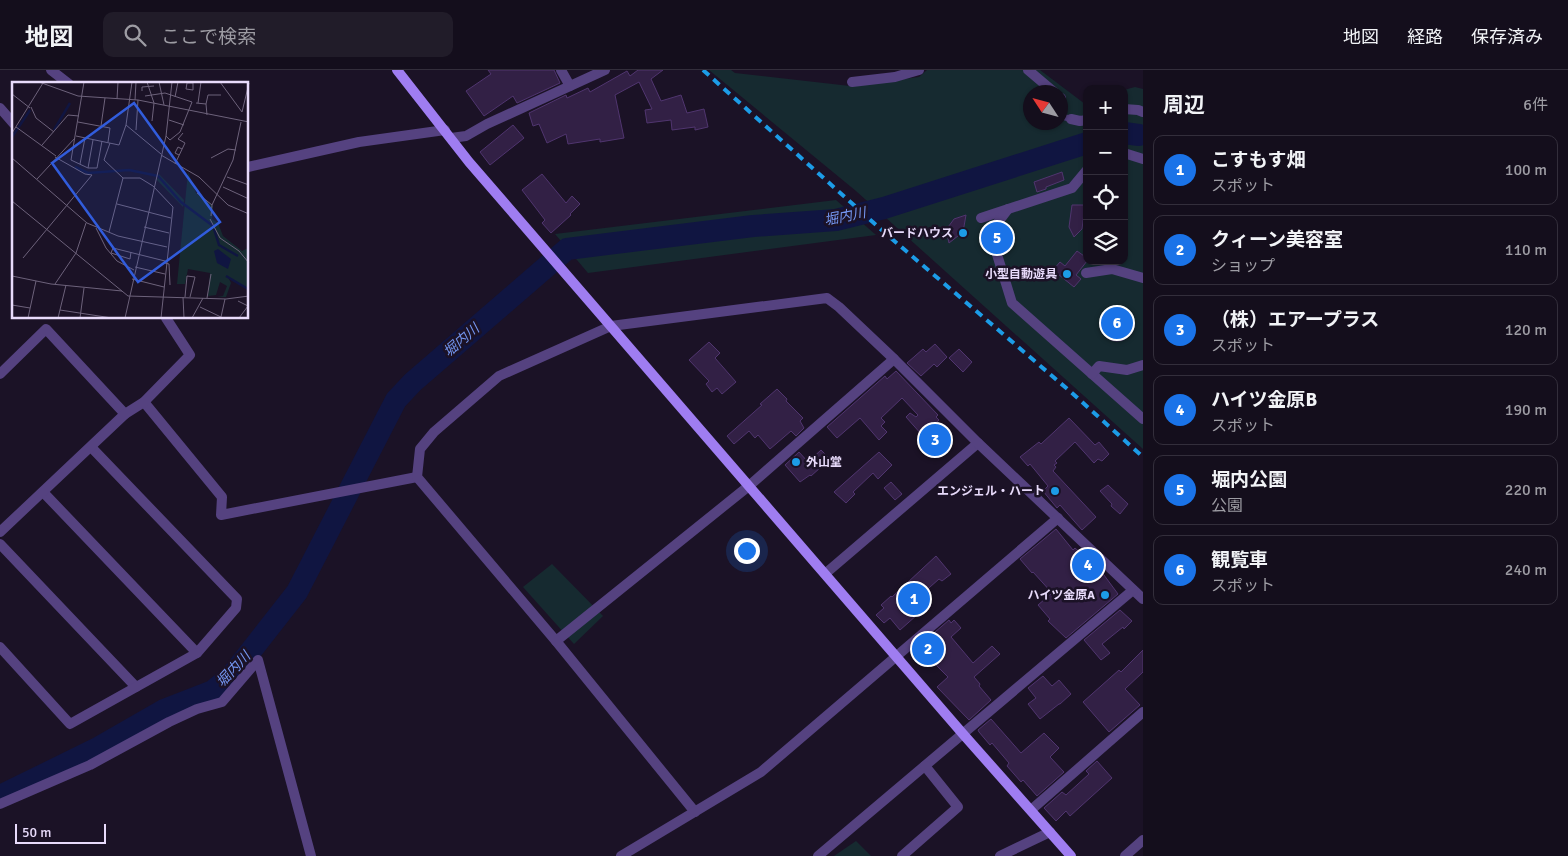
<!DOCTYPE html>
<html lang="ja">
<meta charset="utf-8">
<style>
:root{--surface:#140e1c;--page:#211c29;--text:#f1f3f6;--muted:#9d9ca3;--line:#332e3b;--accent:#1a73e8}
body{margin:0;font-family:Signika,"Noto Sans JP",sans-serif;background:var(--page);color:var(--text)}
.controls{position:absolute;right:15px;top:15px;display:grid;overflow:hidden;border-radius:10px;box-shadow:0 1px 4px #0004}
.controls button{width:45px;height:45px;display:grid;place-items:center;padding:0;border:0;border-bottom:1px solid var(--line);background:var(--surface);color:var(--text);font:25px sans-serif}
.compass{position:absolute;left:1023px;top:15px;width:45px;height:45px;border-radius:50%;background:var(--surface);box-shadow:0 1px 4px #0004;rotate:306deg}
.scale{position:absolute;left:15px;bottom:12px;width:91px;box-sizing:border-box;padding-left:5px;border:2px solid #e8dbfb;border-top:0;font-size:14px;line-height:18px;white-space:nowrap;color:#e8dbfb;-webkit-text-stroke:4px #1b1226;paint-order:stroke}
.you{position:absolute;left:746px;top:480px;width:18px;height:18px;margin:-12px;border:4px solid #fff;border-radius:50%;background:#1a73e8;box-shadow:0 0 0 8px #1a73e833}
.badge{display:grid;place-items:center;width:32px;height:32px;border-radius:50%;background:var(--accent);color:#fff;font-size:16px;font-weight:700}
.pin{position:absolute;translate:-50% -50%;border:2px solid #fff;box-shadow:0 1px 5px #0006}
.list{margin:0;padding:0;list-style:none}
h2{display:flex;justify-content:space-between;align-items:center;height:65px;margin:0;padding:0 20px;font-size:21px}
h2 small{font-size:16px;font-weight:400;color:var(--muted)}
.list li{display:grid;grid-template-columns:32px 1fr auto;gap:15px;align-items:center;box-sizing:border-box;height:70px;margin:0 10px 10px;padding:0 10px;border:1px solid var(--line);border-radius:10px}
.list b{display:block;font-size:19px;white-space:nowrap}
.list p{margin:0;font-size:16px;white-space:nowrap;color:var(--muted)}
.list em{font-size:16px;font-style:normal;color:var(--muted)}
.icon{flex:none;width:28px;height:28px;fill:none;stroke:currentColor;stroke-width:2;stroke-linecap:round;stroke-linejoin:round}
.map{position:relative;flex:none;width:1143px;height:786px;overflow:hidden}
header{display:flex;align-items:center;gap:30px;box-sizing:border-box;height:70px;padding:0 25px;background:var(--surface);border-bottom:1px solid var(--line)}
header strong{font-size:24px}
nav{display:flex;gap:28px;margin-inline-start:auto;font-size:18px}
.search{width:350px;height:45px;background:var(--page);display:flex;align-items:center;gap:12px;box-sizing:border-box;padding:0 18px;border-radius:10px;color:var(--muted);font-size:19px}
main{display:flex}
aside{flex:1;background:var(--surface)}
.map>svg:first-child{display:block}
.green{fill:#162a30;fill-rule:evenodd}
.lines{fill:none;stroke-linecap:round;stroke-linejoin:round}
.river{stroke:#101541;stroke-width:22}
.building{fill:#322045;stroke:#50356f}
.lane{stroke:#554280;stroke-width:6}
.street{stroke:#554280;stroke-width:10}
.secondary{stroke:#9f7df1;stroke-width:10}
.rail{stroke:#1c9ce7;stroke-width:4;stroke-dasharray:8 6;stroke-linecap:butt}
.poi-dot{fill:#1c9ce7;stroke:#1b1226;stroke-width:2}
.labels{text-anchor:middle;stroke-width:5;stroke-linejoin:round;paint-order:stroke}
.poi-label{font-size:12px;font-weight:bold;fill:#e8dbfb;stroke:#1b1226;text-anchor:end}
.water-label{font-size:14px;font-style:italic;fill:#7496f0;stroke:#1b1226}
.inset-river{fill:none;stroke:#101541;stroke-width:2.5}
.inset-road{fill:none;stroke:#6d627b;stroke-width:1}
.view{fill:#315cdc;fill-opacity:0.15;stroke:#315cdc;stroke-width:2.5}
.inset-edge{fill:none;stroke:#e8dbfb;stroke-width:2.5}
</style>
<header>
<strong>地図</strong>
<div class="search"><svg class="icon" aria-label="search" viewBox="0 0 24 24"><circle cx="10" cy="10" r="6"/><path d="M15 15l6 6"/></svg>ここで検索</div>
<nav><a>地図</a><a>経路</a><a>保存済み</a></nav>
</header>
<main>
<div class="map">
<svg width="1143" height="786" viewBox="0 0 1143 786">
<rect width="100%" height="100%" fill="#1b1226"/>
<g class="green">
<path d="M709,0H731L735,3L850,16L919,7L927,0H1040L1085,34H1087V191H1124V20L1135,17L1143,19V379L856,121ZM1030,22H1060V52H1030Z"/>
<polygon points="836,130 876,165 588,203 555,164"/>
<polygon points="552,494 603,546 574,574 523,517"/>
<polygon points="856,771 871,786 834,786"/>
</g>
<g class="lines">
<g class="river">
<polyline points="1124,63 1139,65"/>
<polyline points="0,726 96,679 164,640 213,621 232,605 297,522 396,330 413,312 567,179 753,156 836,150 884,138 1087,73"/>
</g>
</g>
<g class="building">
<polygon points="488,0 554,0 560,13 517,33 513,26 484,46 466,21 491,4"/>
<polygon points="638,0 663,0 651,9 661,31 681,25 687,43 704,39 708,57 695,60 695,57 672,60 671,50 647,53 645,40 652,39 639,12 615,25 624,68 600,72 600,69 568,74 566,64 547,73 539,54 533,56 529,43 566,25 567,28 588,18 590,22 627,1 630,6"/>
<polygon points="513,55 524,68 490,95 480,82"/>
<polygon points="1062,102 1064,110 1046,117 1046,119 1037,122 1034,112"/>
<polygon points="542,104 566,133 572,126 580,134 570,144 571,145 551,163 542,153 545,150 522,120"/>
<polygon points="1072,135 1085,135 1082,159 1074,167 1069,157"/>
<polygon points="966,145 963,162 949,173 946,160 954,149"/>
<polygon points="1077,181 1087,188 1087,191 1076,205 1081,209 1074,217 1053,200 1060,192 1065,196"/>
<circle cx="1117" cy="254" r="17"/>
<polygon points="709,272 720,283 715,288 736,312 722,324 717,318 712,322 706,314 709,311 689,290"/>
<polygon points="935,274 947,287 937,297 934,294 921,306 907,293 923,279 926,282"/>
<polygon points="959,279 972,292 963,302 949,288"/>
<polygon points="896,301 938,345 936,347 939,350 929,359 946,373 940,380 922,365 906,347 910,343 916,347 918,345 902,328 881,348 885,352 881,356 887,362 879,370 860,348 837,368 827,357 885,306 887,309"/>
<polygon points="777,319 787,329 786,331 803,348 800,351 804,358 796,366 791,361 770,379 758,365 755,368 749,361 734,374 727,366 762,335 760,334"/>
<polygon points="1069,348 1095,375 1099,372 1109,384 1102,391 1098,389 1094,393 1075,372 1055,391 1057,393 1054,395 1056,397 1053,401 1096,447 1082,460 1060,435 1057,438 1043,421 1048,416 1030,394 1028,396 1020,387 1039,372 1041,374"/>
<polygon points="821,380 830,389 811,406 810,405 800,412 785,395 799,382 808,392"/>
<polygon points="879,382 892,395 878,409 873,403 853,422 855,424 846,433 834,422"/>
<polygon points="891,412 902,424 895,430 884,418"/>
<polygon points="1108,415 1128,434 1120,444 1111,436 1112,434 1100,421"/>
<polygon points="1056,459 1073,480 1075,478 1101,501 1118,524 1066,568 1048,551 1050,549 1038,535 1052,523 1033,502 1032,503 1020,489"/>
<polygon points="936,486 951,504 942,511 939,509 921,525 931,536 919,547 917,545 900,560 890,548 884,553 876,545 884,538 881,535 891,526 892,527"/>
<polygon points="1120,540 1132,551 1124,559 1123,557 1102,574 1110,583 1101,590 1084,570"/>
<polygon points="949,550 951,553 954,550 961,558 951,567 973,593 992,576 1000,584 974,607 980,614 979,616 991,630 969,650 937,617 948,607 931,590 926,595 913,581"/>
<polygon points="1143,580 1143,602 1125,619 1140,635 1109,662 1083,632 1119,600 1121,602"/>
<polygon points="1043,606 1052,616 1059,610 1071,624 1060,634 1059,634 1040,649 1028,634 1036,628 1028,618"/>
<polygon points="991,649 1021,683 1044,663 1059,678 1050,687 1064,702 1037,726 1023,710 1021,712 1007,696 1009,693 992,673 990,675 979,662 978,660"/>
<polygon points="1097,691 1112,708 1070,746 1066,741 1056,751 1044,738 1062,722 1066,725 1089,704 1086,701"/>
</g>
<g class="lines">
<polyline class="lane" points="1060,46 1071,49"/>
<g class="street">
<polyline points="51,0 69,14"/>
<polyline points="561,0 570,16"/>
<polyline points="1028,0 1054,22"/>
<polyline points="852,12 895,7 919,0"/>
<polyline points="1060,28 1061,28"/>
<polyline points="0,38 14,54"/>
<polyline points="1124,39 1138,40 1143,42"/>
<polyline points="1071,49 1080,51 1087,50"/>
<polyline points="451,68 466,66 487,54 605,0"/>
<polyline points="1124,83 1143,89"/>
<polyline points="248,97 359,72 445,60"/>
<polyline points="981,148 1072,118 1087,100"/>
<polyline points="990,163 1008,139"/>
<polyline points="991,165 1012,233 1143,349"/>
<polyline points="1086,203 1112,199 1143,208"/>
<polyline points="0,304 46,259 125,344"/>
<polyline points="1092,304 1099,296 1127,300 1143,295"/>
<polyline points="144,332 222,427 221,445 417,407"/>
<polyline points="43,422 197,583 236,538 237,529 91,377"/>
<polyline points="0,462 125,344 144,332 190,285 166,248"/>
<polyline points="0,474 136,617"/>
<polyline points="826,503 978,373"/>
<polyline points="556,571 750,415 894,289"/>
<polyline points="0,577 70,654 197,583"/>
<polyline points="0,734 90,695 169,652 197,639 222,632 258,590 311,786"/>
<polyline points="1031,740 1143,642"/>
<polyline points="695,742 556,571 417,407 420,379 434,362 499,306 611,256 827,228 839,237 894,289 978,373 1143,529"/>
<polyline points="621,786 761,702 1058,448"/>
<polyline points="818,786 1133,520"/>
<polyline points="902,786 958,737 925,696"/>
<polyline points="1000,786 1050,762"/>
<polyline points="1125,786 1143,770"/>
</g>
<polyline class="secondary" points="397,0 469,92 963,664 1071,786"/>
<polyline class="rail" points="703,0 885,163 1072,323 1143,387"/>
</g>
<g class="poi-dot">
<circle cx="963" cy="163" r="5"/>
<circle cx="1067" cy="204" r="5"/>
<circle cx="796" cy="392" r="5"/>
<circle cx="1055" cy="421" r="5"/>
<circle cx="1105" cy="525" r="5"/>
</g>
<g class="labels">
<g class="poi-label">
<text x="953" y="167">バードハウス</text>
<text x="1057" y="208">小型自動遊具</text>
<text x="806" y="396" text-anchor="start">外山堂</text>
<text x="1045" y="425">エンジェル・ハート</text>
<text x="1095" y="529">ハイツ金原A</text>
</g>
<g class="water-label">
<text transform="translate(845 146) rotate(-11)" y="5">堀内川</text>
<text transform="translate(461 270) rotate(-41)" y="5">堀内川</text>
<text transform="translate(233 599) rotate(-47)" y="5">堀内川</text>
</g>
</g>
<g transform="translate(12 12)">
<rect width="236" height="236" fill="#1b1226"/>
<path d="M176,90L184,111L201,124L200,137L206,141L211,154L230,169L236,166V207L216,195L219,201L214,215H205L211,214L215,204L208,200L204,213L196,214L198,191L176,187L173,202H165ZM147,92L172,118L171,125L145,98Z" fill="#162a30"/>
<path d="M206,167L219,177L216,187L205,181L202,169Z" fill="#101541"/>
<path class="inset-river" d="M42,48L58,21M0,55L18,28M63,85L76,91L117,88L146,94L169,120L201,144M202,147L207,163L226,174M214,194L236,207"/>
<path class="inset-road" d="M27,0L66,14L126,18L237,40M72,0L59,78L76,86M135,0L142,21L140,39M147,0L152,23M181,0V8L174,7L175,1H181M208,0L230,30L237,1M130,9V5L142,4M0,12L18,26M133,14L153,11L180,20L168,50L158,58L154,54M163,15L166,0M105,17L106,0M123,18L124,0M184,21L194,22L195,33M186,21L189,0M194,22L196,13H209M19,25L24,36L42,50M157,38L172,43M66,40L98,46L96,60M114,43L149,72M89,44L93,16M4,45L44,74M124,48L126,18M0,51L31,1M64,54L107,63L114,43L120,0M81,58L76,86H85L90,59M98,61L92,78L111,96M30,63L56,33L67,34M149,73L187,95L216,123L237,132M167,73L163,71L166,65L170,67M0,76L75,141L106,154L155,165M199,76L216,67L224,68M68,82L73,56M163,82L173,61L166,57L171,51M215,95L237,103M111,96H128L141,104L161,125L149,236M25,97L63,56M211,105L237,117M185,111L200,123M0,119L116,214L214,217L237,214M105,122L159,136M199,134L200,123L221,78L229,40M198,137L208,156L227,169L237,181M132,145L157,151M84,146L94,166L105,179L122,188M97,150L111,96M119,170L118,177L99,171L101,166L153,179M11,176L80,93L73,92L43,75M153,181L157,182L158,203M123,185L153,192M0,194L39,202L110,209M120,197L152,205M43,202L64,171L74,141M171,215L172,236M173,215L175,194L183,195L178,215M195,216L199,192M226,219L236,224L227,236M0,223L18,226M188,225L209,235M48,228L100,236M209,235L213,217M16,236L24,199M46,236L54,203M68,236L72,206M113,236L154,54L160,0M180,236L191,216"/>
<path class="view" d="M122,21L208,140L126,200L40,81Z"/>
<rect width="236" height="236" class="inset-edge"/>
</g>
</svg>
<div class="controls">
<button>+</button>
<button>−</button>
<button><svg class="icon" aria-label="locate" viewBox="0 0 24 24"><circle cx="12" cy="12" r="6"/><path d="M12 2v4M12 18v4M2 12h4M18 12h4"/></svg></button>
<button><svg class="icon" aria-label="layers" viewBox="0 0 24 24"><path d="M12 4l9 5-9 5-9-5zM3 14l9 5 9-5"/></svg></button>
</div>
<svg class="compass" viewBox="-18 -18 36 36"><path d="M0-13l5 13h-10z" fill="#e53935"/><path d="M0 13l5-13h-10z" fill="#9d9ca3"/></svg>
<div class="scale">50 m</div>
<div class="you"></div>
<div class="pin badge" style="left:914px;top:529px">1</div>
<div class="pin badge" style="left:928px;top:579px">2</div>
<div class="pin badge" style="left:935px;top:370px">3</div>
<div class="pin badge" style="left:1088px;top:495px">4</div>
<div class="pin badge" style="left:997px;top:168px">5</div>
<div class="pin badge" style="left:1117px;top:253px">6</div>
</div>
<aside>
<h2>周辺<small>6件</small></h2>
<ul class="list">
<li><span class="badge">1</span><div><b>こすもす畑</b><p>スポット</p></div><em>100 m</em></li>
<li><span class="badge">2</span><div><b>クィーン美容室</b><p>ショップ</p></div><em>110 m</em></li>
<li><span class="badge">3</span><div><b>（株）エアープラス</b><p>スポット</p></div><em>120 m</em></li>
<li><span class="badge">4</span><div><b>ハイツ金原B</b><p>スポット</p></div><em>190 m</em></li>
<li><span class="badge">5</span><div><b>堀内公園</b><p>公園</p></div><em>220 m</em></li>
<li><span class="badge">6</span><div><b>観覧車</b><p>スポット</p></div><em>240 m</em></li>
</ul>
</aside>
</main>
